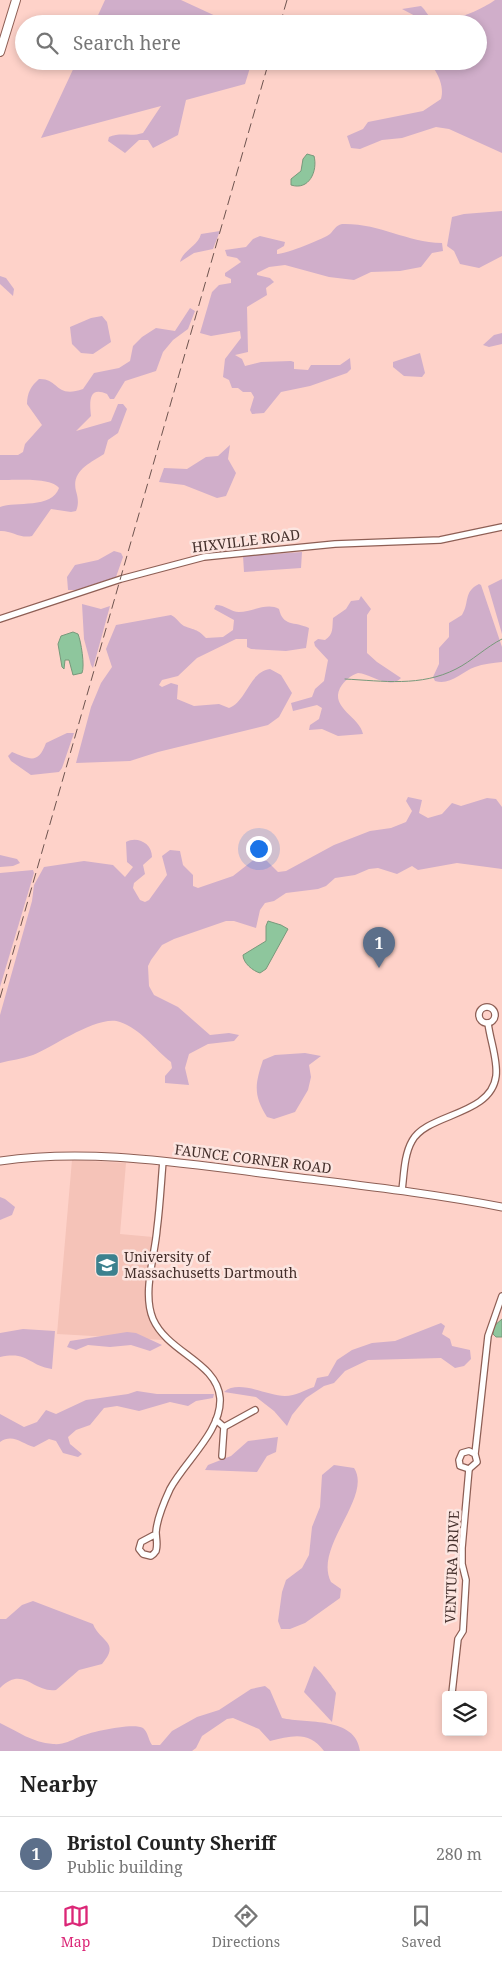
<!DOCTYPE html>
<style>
:root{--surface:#fff;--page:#f6f6f6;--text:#222;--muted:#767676;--line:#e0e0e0;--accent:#db2777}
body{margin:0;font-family:"Noto Serif",serif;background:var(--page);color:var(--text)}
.controls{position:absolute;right:15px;bottom:15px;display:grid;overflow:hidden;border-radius:5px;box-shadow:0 2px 8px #0003}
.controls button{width:45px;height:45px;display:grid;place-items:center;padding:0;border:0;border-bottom:1px solid var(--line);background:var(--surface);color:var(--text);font:25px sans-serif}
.you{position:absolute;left:258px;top:848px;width:18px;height:18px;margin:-12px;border:4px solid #fff;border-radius:50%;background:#1a73e8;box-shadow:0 0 0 8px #1a73e833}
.badge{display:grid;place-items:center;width:32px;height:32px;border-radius:50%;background:var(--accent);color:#fff;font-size:16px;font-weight:700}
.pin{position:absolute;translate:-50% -41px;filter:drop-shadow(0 1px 2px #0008)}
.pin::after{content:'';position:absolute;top:26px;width:18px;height:15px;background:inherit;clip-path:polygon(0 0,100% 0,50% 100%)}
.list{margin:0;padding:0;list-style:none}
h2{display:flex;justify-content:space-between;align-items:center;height:65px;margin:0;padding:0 20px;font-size:21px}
h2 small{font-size:16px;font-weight:400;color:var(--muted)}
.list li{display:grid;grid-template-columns:32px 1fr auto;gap:15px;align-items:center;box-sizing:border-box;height:75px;padding:0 20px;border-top:1px solid var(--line)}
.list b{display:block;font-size:19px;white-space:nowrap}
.list p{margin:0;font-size:16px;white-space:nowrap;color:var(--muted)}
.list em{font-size:16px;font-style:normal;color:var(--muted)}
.icon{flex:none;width:28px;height:28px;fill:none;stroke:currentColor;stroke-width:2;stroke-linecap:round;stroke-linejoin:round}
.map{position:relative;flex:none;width:502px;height:1751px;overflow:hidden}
.search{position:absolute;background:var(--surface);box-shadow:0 2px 8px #0003;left:15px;right:15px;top:15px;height:55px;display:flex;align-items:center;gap:12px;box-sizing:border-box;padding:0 18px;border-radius:28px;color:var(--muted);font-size:19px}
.sheet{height:140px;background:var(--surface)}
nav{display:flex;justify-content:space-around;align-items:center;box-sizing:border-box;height:70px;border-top:1px solid var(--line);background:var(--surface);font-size:14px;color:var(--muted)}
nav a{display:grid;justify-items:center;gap:2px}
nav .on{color:var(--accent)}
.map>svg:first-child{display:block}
.built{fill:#f5c3b8}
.green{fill:#d0aeca}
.water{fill:#8ec69d;stroke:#78997b}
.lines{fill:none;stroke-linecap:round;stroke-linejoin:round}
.stream{stroke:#78997b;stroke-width:1}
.minor-casing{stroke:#8e5f55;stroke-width:8}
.major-casing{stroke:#8e5f55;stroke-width:9}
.highway-casing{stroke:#8e5f55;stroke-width:10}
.minor{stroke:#fff;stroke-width:5.5}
.major{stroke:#fff;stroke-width:7}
.highway{stroke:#fff;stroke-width:8}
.rail{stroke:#6e544f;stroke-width:1;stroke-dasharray:10 5;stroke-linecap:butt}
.labels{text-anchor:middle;stroke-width:5;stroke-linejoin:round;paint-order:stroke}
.street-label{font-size:14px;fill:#442f2b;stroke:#fce5e0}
.poi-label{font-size:14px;fill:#442f2b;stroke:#fce5e0;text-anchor:start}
</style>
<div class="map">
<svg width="502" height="1751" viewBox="0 0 502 1751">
<rect width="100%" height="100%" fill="#fed2c9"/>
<polygon class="built" points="72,1160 126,1163 120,1234 153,1237 148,1292 151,1318 164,1340 57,1334"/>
<g class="green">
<polygon points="105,0 181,0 233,24 94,24"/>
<path d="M495,0H502V153L449,129L436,127L402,138L382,140L360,149L351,148L347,136L363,129L368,122L423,111L441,99C445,87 437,69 427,61H478V24H421L419,18L402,9L421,6C426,10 428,18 435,20C450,24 483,9 495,0Z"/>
<path d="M77,61H252L245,84L186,100L178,135L153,148L148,140H139L125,153L108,141L109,137C120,132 131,137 143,133L161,106L41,138Z"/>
<polygon points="502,211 502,256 479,268 460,264 454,251 447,246 452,217 464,214"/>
<path d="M342,224C380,223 405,242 442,243L443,251L432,253L421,267L400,271L371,272L354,280L329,277L285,265L269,267L257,273V275L270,278L274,282L266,288L267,295L247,307L248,352L235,355L242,359L245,366L261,362L291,361L294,362V369L308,370L311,365H340L350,358L351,369L347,373L310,386L281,392L264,413L252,414L250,410L254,397L251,392H243L238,388H232L229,380L223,377L225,359L241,338L240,331L211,336L200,333L212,292L219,285L231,283V279L225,276V273L241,262L237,258L227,256L225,250L246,247L253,239L260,236L285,242L284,246L277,250V254C283,255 326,238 330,234C335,229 335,226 342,224Z"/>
<path d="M220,231L213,249L194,253L180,262C183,250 198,246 201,234Z"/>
<polygon points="0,276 6,278 14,289 13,296 0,284"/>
<path d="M190,308L195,311L188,329L173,340L163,352L156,371L125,381L114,399H110L107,394C87,385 90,405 91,416L76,431L111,421L118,404H123L127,409L118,433L108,440L104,454C90,463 71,471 76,491C78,498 79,504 76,511L71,512L51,509L32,536C20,539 11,530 0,531V507C16,501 52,509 59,488C52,477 13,480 0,480V455H18L23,452L25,444L42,425L27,404C27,393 31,386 39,379C59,378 55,399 83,389L94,373L119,368L130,361L133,346L142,337L156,328L175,331Z"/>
<polygon points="102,316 107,322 111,342 93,354 81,353 72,344 70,327 91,318"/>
<polygon points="502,333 502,344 489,347 483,345 494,335"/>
<polygon points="420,353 425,373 422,377 404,376 393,367 393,362"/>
<polygon points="230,445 228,459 236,473 226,496 217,498 184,485 159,482 164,468 187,469 206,457 218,456"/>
<polygon points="114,551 121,553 123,557 116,577 76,590 68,590 67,577 75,565 98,560"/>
<polygon points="302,552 301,568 244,572 243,556"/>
<polygon points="502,579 502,634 488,586"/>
<path d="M479,584L481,585L502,647V662C493,663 483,664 475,667C461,672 450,686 435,681L433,677L439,664V648L449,637V623L462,615C470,602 463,592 479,584Z"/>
<path d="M361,596L371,609L367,615V653L377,662L401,678C390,690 371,674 358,673C351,675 344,681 340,688C330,708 360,717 363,734L338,736L322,729L309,730L310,725L319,719L322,708L317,705L293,711L291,703L312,697L315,689L324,681L328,660L315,646L314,642L318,639L325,640C334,634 332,628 333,618L346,609L351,601L359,600Z"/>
<polygon points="82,604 101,609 110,606 93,668 91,665 84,639"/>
<path d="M216,605C225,605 231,612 239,612C252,612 267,602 279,609C283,627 294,621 309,628L306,648L286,651L251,649L247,647V639H236L197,658L178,676L162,680L159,685L162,687L171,683L178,685L177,699L194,706L219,704L229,708C247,701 249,672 270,669L281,675L292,693L279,717L268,725L158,752L130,761L76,763L91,707L101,683L112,667L106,649L116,625L171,615C177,618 179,623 184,626C196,631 196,628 206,638L223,637L233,630L234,620L214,609Z"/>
<path d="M67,733H74L62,768L59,772L31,775L11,761L8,756L12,752C30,759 38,765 46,743Z"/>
<path d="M408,797L422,800L419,813L428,818L442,814L452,803L461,806L487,798L496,799L502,807V869L457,863L418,870L412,866L397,874L378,868L369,869L355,875L335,878L326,886L318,889L286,893L274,901L265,903L260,910L256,928L234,921H226L174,939L162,945L151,960L148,966L149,986L154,995L178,1007L210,1035L229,1033L239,1035L234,1041L208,1044L189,1054L185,1068L189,1085L165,1083V1076L172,1068L171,1062C154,1049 141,1029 120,1022C99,1014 53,1047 33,1055C22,1059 11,1060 0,1063V1015L32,901L34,885L44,867L84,861L113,865L125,877L133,867L127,862L126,842C137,836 152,843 152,857L143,865L145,874L134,883L133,888L140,900L145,902L149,900L167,875L162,856L170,850L180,851L183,865L193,875V886L198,888L233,876L256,858L267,861L278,872L286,871L334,845L370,831L391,828L406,822L412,811L406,801Z"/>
<polygon points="0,855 17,859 20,863 13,866 0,867"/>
<polygon points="33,870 34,873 0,987 0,873"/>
<path d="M305,1053L321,1056L309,1065L311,1077L308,1090L295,1112L274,1119L267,1117C253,1095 255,1084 263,1060L275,1055Z"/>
<polygon points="0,1197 5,1199 15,1207 12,1215 0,1220"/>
<path d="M441,1323L445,1326L442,1334L450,1339L452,1346L470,1350L471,1359L464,1366L455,1368L441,1358L368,1360L345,1371L334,1383L324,1386L306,1398L292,1415L287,1426L274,1411L256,1397L224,1392C239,1379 267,1396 285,1396C296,1396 304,1390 314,1387L317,1378L328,1376L337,1360L352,1350L372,1343L395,1341Z"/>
<path d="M23,1329L55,1331L52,1369C27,1365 29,1351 0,1357V1333Z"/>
<polygon points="127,1332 136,1333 162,1345 150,1351 131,1345 110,1347 88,1345 76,1350 67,1347 70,1341"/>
<path d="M137,1391L157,1394H214L213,1398L196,1401L188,1406L170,1402L139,1411L117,1406L104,1408L90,1425L76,1430L68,1437L70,1444L82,1454L78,1457L63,1453L56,1441L49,1439L34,1447C22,1444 13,1433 0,1442V1414L24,1427L37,1422L46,1410L56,1414L86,1400L128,1394Z"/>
<polygon points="278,1437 276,1452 267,1456 257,1472 205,1470 208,1465 231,1456 248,1441"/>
<path d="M334,1465L354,1468C373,1497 313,1547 331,1582L341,1589L340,1598L305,1623L290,1629H281L278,1621L282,1592L286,1580L302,1568L309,1555L312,1527L320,1507L322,1475Z"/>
<path d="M33,1601L93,1624C100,1642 121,1642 102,1664L79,1670L56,1690C32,1693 24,1665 0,1688V1619H6L22,1605Z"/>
<path d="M314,1666C318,1668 334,1689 336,1693L332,1722L304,1692Z"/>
<path d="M265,1686L270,1690L282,1718C306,1724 356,1716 360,1751H324C309,1730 291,1736 270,1741L259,1729L233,1718L227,1719L202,1736L196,1748L192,1751H0V1723C19,1732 31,1742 53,1744C63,1745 70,1741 79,1737C89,1732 134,1722 143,1728C148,1732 148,1739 152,1745H160L172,1731L197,1717L219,1710L251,1689Z"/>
</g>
<g class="water">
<path d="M307,154L314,156C318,171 309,191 291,185V179L301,171L303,159Z"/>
<path d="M73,632L78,634C81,641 85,666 82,673L73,675L69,660H65L64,669L62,667L58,644L61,636Z"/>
<path d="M268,921L281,925L288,929L266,969L260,973C253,971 243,963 243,955L266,941V926Z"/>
<polygon points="502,1319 502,1337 496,1337 493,1334 494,1326"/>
</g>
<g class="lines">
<path class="stream" d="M345,679C383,681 421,687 456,669C472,661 486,647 502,639"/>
<defs>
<g id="minor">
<polyline points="0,619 121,579 204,557 335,544 440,540 502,527"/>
<circle cx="487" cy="1015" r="8"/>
<path d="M402,1190C404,1175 404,1155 412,1141C427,1113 491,1116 496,1076C498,1060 490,1040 488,1023"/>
<polyline points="216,1420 224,1427 222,1456"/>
<polyline points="224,1427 255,1410"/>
<polyline points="475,1454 469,1451 462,1453 459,1460 460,1466 469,1469 477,1462 475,1454 488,1336 502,1296"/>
<path d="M156,1534L141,1542L139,1549L143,1554L151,1556C154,1554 154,1554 156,1551C158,1544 156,1538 156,1532C157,1518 164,1502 170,1489C185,1461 222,1431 220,1398C217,1362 168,1353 153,1319C142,1293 155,1256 157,1229C160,1206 161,1184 163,1161"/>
<polyline points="452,1693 458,1639 463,1631 466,1580 462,1564 462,1548 469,1469"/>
</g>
<path id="major" d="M0,1161C90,1148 179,1163 269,1174C347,1184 425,1192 502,1207"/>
<polyline id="highway" points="0,52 16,0"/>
</defs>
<use href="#minor" class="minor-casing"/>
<use href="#major" class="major-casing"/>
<use href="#highway" class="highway-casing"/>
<use href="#minor" class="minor"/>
<use href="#major" class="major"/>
<use href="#highway" class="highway"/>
<g class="rail">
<polyline points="280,24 287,0"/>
<polyline points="0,998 269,61"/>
</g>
</g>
<defs>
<symbol id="university-square" viewBox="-11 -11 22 22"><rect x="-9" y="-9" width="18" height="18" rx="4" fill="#3c818e" stroke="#fce5e0"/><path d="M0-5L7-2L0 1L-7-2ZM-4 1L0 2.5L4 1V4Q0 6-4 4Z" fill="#fff"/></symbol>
</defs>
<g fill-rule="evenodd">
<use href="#university-square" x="93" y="1251" width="28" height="28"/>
</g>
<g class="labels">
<g class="street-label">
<text transform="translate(246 541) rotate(-7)" y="5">HIXVILLE ROAD</text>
<text transform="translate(253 1159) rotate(7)" y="5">FAUNCE CORNER ROAD</text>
<text transform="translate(452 1567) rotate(-88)" y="5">VENTURA DRIVE</text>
</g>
<g class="poi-label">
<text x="124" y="1262">University of<tspan x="124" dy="16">Massachusetts Dartmouth</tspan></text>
</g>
</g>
</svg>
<div class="controls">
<button><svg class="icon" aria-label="layers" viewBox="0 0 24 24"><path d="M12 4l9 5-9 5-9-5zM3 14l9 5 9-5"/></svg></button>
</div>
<div class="you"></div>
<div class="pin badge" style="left:379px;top:968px;background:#5c6f8a">1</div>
<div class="search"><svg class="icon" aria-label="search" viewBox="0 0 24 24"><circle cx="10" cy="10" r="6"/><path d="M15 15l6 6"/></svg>Search here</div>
</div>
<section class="sheet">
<h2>Nearby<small></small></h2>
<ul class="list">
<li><span class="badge" style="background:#5c6f8a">1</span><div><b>Bristol County Sheriff</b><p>Public building</p></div><em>280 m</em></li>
</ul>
</section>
<nav>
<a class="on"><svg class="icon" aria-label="map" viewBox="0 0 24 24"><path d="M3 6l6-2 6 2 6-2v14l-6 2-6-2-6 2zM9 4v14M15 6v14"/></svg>Map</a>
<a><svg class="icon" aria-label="directions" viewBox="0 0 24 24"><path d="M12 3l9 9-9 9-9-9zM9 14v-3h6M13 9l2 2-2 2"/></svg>Directions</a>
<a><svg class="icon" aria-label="saved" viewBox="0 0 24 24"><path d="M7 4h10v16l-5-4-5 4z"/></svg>Saved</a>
</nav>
